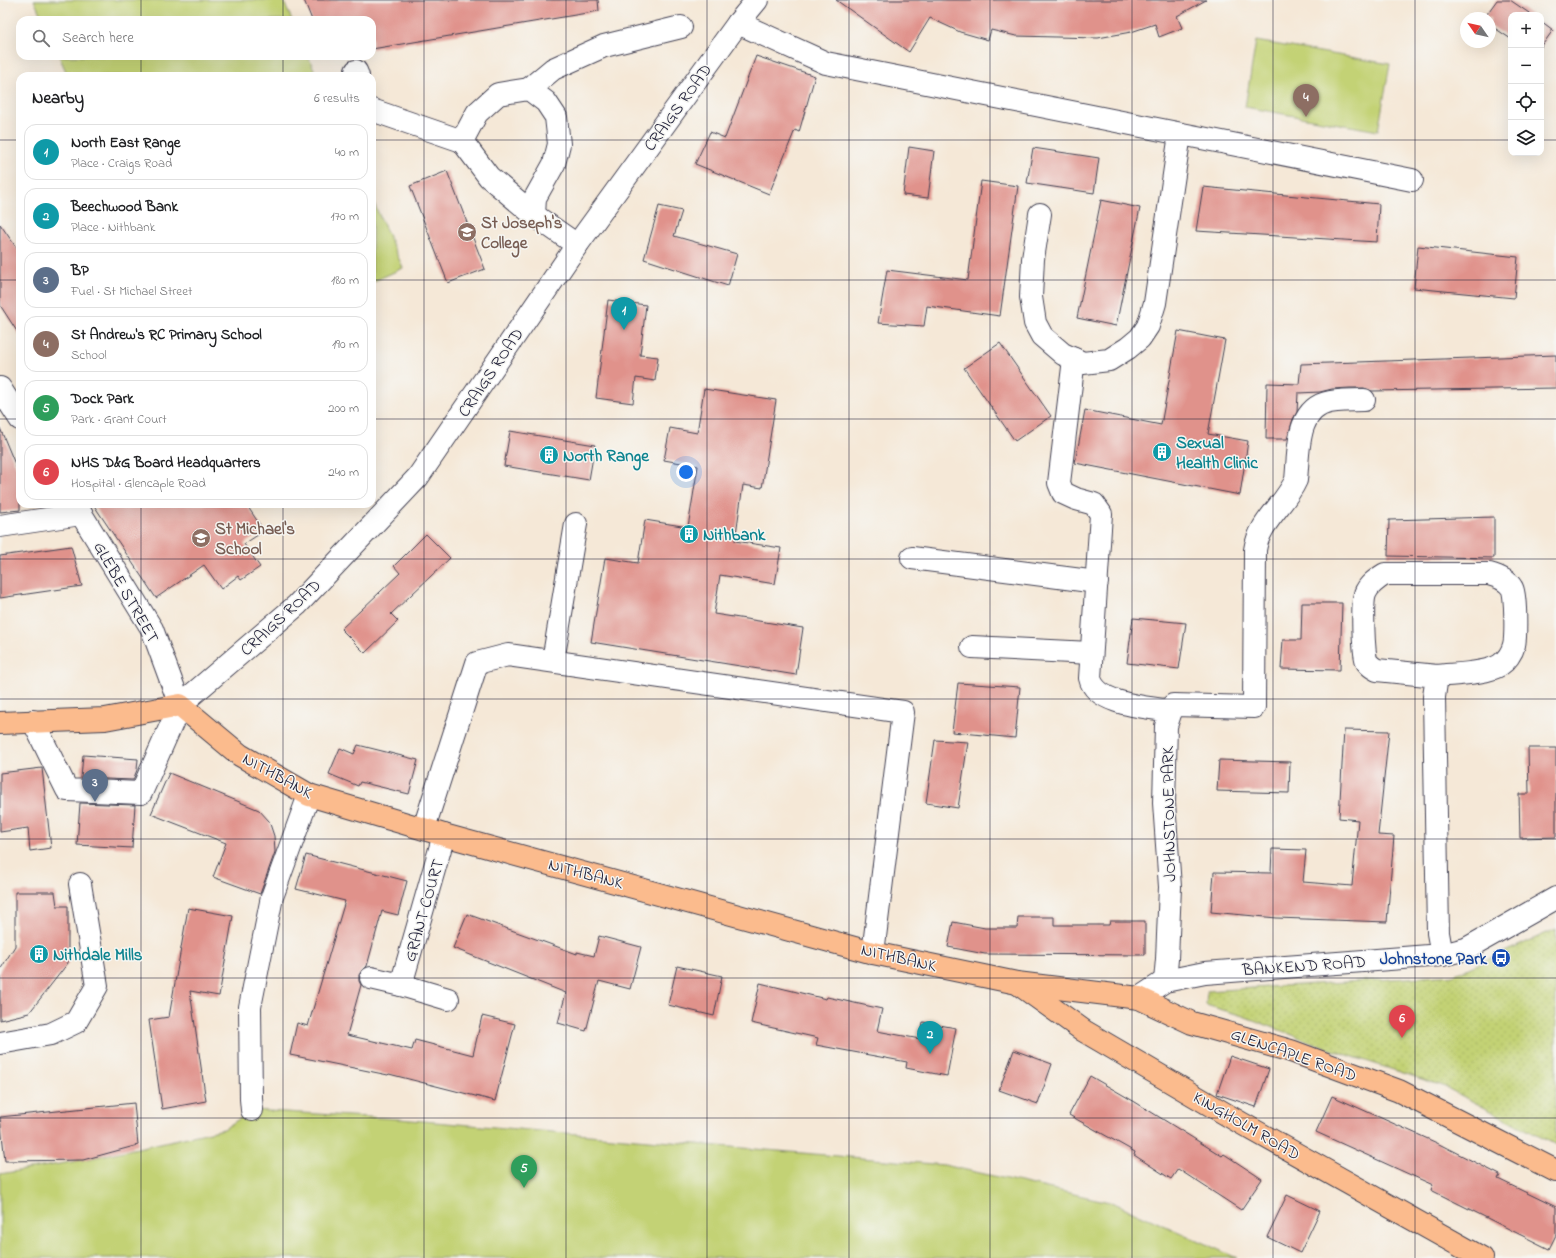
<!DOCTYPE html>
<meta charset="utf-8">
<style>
:root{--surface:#fff;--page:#f2f2f2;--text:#202124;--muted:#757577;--line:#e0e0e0;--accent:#111827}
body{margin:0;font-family:"Indie Flower",sans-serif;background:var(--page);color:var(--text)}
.controls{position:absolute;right:12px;top:12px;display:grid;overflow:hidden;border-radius:8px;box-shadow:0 4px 16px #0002}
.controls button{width:36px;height:36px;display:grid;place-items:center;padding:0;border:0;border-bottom:1px solid var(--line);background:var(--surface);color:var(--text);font:20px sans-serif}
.compass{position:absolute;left:1460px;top:12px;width:36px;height:36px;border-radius:50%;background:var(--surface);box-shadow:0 4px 16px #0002;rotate:304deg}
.you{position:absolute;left:686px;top:472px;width:14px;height:14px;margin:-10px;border:3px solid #fff;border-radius:50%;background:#1a73e8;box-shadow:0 0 0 6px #1a73e833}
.badge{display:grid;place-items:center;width:26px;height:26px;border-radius:50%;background:var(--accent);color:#fff;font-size:13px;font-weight:700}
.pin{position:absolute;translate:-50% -33px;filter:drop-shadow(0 1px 2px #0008)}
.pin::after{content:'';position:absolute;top:21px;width:14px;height:12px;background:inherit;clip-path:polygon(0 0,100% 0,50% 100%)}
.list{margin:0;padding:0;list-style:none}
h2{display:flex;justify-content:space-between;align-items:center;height:52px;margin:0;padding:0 16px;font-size:17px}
h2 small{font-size:13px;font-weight:400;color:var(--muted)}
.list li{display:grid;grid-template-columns:26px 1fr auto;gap:12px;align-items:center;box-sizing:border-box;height:56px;margin:0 8px 8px;padding:0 8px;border:1px solid var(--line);border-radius:12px}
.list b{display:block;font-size:15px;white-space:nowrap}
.list p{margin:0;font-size:13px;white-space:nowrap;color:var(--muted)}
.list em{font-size:13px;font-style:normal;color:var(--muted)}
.icon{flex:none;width:22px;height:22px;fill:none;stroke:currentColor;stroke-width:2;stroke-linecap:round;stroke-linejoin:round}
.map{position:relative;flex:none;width:1556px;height:1258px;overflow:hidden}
.search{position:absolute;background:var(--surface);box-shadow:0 4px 16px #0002;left:16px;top:16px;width:360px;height:44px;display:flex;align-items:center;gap:10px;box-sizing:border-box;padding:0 14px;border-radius:12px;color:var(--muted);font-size:15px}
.panel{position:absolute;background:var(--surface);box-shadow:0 4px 16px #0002;left:16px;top:72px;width:360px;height:436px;border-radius:12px}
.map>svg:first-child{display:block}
.grass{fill:url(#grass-dots);stroke:#727a58}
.green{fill:#c3d274;stroke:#727a58}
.building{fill:#e0928b}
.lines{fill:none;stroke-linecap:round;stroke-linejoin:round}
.minor-casing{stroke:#424052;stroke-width:24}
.major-casing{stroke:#424052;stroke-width:24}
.minor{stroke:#fff;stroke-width:22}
.major{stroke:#fbbb8d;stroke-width:22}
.grid{fill:none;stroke:#22223b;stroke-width:1;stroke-opacity:0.55}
.labels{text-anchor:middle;stroke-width:3;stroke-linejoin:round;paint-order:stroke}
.street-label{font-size:17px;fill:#22223b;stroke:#f6f6f2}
.education-label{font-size:17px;font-weight:bold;fill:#785e54;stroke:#f6f6f2;text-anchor:start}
.culture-label{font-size:17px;font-weight:bold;fill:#0d838f;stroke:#f6f6f2;text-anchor:start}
.transit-label{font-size:17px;font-weight:bold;fill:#164399;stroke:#f6f6f2;text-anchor:end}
</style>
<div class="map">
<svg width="1556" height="1258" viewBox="0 0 1556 1258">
<defs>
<pattern id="grass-dots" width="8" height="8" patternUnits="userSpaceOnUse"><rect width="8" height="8" fill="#c3d274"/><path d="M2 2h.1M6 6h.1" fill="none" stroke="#a7b465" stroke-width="1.8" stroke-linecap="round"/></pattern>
</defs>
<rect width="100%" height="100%" fill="#f6f6f2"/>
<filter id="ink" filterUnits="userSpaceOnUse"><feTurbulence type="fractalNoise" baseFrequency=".025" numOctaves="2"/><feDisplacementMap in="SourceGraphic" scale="8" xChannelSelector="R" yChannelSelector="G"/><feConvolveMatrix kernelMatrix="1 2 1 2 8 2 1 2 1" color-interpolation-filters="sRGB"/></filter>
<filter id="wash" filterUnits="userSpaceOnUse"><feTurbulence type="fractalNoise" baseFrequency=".012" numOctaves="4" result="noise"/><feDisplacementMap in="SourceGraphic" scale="16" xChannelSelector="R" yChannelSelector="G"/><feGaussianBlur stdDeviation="0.9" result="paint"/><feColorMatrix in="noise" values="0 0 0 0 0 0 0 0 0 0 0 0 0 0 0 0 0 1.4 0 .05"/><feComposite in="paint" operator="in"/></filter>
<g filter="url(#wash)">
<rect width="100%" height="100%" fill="#f5e8d7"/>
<polygon class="grass" points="1556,929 1556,1145 1443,1086 1329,1049 1243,1016 1206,1005 1207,991 1453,975"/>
<g class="green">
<polygon points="34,0 283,0 292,20 43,20"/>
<polygon points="1256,41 1390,64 1378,131 1245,107"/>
<polygon points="59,56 308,56 317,76 68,76"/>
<polygon points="372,199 403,268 372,282"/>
<polygon points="252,1110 399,1119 944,1165 1114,1203 1237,1258 0,1258 0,1174 83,1160 224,1129"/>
</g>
<g id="blocks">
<g class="building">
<polygon points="304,0 598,0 599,11 372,49 372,20 312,20"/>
<polygon points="836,0 1206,0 1177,16 1182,28 1159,37 1155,24 1131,32 1098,38 1016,36 991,30 988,40 960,32 930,18 909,52"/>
<polygon points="1497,0 1510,0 1532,15 1511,15 1511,39 1490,25 1490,18 1484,18"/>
<polygon points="1541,21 1553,30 1541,47"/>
<polygon points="756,56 815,76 799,132 795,130 769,194 695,164 710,132 725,138"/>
<polygon points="909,147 934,151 928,198 903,195"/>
<polygon points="1033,148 1099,158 1094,193 1027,183"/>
<polygon points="447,171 485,269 448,283 410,186"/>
<polygon points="981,181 1018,186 1000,316 927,306 924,326 878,323 887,270 968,280"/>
<polygon points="1203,187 1379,204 1377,242 1196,231"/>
<polygon points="1101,200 1140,208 1116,326 1077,318"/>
<polygon points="659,206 682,211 674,236 737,254 728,286 644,259"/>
<polygon points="0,224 20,253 20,336 0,305"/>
<polygon points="1418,246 1518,257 1514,298 1414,288"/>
<polygon points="608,300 646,305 640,355 658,357 655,381 636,378 633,403 596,398"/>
<polygon points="1178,331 1225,340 1208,434 1248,441 1240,495 1075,463 1085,410 1161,425"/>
<polygon points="1000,343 1051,416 1015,441 964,368"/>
<polygon points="1556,355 1556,388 1372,391 1364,388 1350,388 1332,389 1320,392 1298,393 1297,412 1293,419 1287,439 1266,439 1267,383 1299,384 1301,364"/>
<polygon points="704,389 776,400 762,488 743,485 735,541 781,548 775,584 720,575 714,614 803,628 796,675 591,642 605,558 638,563 645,520 688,527 698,466 664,460 670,428 697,433"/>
<polygon points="0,428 20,476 20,510 0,512"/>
<polygon points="510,431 595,445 589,480 504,466"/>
<polygon points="93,504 246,504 264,531 244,544 260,567 241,580 238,576 221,589 204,565 156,598"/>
<polygon points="1494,517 1494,558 1388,556 1389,520"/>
<polygon points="426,534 450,558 391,614 398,621 365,653 341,629 400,573 394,566"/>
<polygon points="71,546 82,586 0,598 0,556"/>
<polygon points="1302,603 1342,603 1340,670 1281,669 1283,640 1301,640"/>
<polygon points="1133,618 1186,623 1179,669 1127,663"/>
<polygon points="958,683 1020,687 1015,738 952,732"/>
<polygon points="1344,730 1389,731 1378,835 1394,836 1387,922 1277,918 1211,912 1214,872 1271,873 1272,849 1306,850 1303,882 1352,886 1358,820 1339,818"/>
<polygon points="935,740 968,742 958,808 926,803"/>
<polygon points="358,745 418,760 409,794 360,782 358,786 329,774 340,748 354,754"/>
<polygon points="1528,748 1556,748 1556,837 1520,838 1519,794 1529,794"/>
<polygon points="83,755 138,759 137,770 133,780 81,778"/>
<polygon points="1219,760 1290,762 1289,793 1217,791"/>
<polygon points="42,768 51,848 30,851 28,828 0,832 0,773"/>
<polygon points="169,773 259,810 269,821 274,836 275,852 260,894 213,877 226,843 151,814"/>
<polygon points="80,803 135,805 132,848 77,845"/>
<polygon points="306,855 407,881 398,915 382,911 367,966 362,970 359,975 359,981 361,985 347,1035 412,1050 415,1040 473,1055 482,1016 515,1024 495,1101 389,1074 388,1075 290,1055 297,1023 308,1026 345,901 296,889"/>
<polygon points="15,892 55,892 57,906 68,906 68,963 29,1013 0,1020 0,970 15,946"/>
<polygon points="188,908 233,916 219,996 190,991 206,1101 162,1109 149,1020 169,1017"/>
<polygon points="467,914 577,954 577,952 594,956 599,936 641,947 630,989 599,981 586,1031 558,1023 566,993 453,948"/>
<polygon points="1018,917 1054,917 1054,925 1109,925 1110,921 1145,921 1145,955 985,954 948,947 953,922 985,928 1017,928"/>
<polygon points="677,966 722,976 714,1016 668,1005"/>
<polygon points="760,983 826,999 827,997 882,1009 877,1031 920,1039 923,1022 956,1028 947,1076 906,1068 907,1062 816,1045 818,1038 751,1023"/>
<polygon points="1014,1050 1052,1064 1038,1104 999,1090"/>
<polygon points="1230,1056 1269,1069 1256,1107 1217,1094"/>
<polygon points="1090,1076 1135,1102 1222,1156 1224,1154 1262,1179 1241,1210 1178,1169 1171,1179 1134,1155 1135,1152 1069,1115"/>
<polygon points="1332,1096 1437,1143 1500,1175 1498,1179 1556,1207 1556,1235 1549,1249 1431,1190 1433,1185 1316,1132"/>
<polygon points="134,1103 138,1145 83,1160 5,1161 0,1117"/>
<polygon points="1287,1195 1320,1211 1300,1253 1267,1237"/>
</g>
</g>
</g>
<g filter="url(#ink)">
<use href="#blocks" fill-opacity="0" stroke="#424052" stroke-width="1"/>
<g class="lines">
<defs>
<g id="minor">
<polyline points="738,23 826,63 1412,180"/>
<polyline points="356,71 358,76"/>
<polyline points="529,89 553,69 604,46 681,27"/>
<polyline points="372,110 462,141 489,177 534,215 577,245"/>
<polyline points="462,141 477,113 498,94 529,89 546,102 556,117 559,144 554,164 535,198 534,215"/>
<polyline points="1040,214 1033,259 1031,297 1035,323 1042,336 1063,354 1083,363 1109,360 1128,348 1140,338 1148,326 1155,303 1180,134"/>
<path d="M1074,359L1059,483L1063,493L1076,499L1094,504L1101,514L1090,678C1096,705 1148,707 1171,711"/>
<polyline points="0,388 20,419"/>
<polyline points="75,504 152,629 180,705"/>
<polyline points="0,526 81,514"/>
<polyline points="912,558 1097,582"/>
<polyline points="972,647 1091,653"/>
<polyline points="553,661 576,524"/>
<path d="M1437,676C1454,674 1486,674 1500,665C1506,661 1512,653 1514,645C1516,637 1516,594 1512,588C1507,580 1497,576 1489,574H1385C1377,579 1368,585 1365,594C1362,602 1363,655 1367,662C1370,666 1373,668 1377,670L1437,676L1434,697L1438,933L1442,955"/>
<polyline points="33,721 67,790 141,793 180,705 297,605 418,477 577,245 738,23 757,0"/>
<polyline points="424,828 477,663 508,655 903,712 873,953"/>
<polyline points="371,978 401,985 448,999"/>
<path d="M1165,981L1167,959L1170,887L1164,803L1166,726L1173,705L1254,707L1255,550C1259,522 1285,505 1296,480C1299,454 1295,408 1330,402C1341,400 1352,400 1364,400"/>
<polyline points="401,985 444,835"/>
<polyline points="1139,998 1165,981 1205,973 1442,955 1466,949 1556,898"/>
<polyline points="0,1043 51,1034 76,1022 97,986 80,884"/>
<polyline points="252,1110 251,1099 250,1007 272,897 309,795"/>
</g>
<g id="major">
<polyline points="0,723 105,719 180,705 240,755 309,795 444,835 873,953 1017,983 1139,998 1192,1023 1291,1051 1399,1091 1556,1171"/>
<polyline points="1020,985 1084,1031 1241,1123 1482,1258"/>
</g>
</defs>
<use href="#minor" class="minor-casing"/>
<use href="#major" class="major-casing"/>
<use href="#minor" class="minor"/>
<use href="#major" class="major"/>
</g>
</g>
<path class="grid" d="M141,0V20M283,0V20M424,0V1258M566,0V1258M707,0V1258M849,0V1258M990,0V1258M1132,0V1258M1273,0V1258M1415,0V1258M141,56V76M283,56V76M0,140H20M372,140H1511M1541,140H1556M0,280H20M372,280H1556M0,419H20M372,419H1556M141,504V1258M283,504V1258M0,559H1556M0,699H1556M0,839H1556M0,978H1556M0,1118H1556"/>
<defs>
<symbol id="school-disc" viewBox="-11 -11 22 22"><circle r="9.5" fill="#8d6e63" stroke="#f6f6f2"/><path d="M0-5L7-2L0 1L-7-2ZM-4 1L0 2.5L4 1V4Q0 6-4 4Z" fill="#fff"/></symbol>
<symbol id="building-disc" viewBox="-11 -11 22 22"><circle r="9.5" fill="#0f9aa8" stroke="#f6f6f2"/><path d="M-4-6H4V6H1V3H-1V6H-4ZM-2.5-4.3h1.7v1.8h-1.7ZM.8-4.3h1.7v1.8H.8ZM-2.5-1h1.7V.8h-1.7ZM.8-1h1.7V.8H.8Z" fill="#fff"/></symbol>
<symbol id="bus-disc" viewBox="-11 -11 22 22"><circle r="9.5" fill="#1a4fb4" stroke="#f6f6f2"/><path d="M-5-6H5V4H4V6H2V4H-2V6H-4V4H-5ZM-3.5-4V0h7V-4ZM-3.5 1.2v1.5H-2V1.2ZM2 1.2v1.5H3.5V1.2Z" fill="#fff"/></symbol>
</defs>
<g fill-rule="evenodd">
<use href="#school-disc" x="456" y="221" width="22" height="22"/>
<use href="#building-disc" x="1151" y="441" width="22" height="22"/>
<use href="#building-disc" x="538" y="444" width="22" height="22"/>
<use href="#building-disc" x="678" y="523" width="22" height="22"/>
<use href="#school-disc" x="190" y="527" width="22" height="22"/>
<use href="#building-disc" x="28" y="943" width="22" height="22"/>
<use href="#bus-disc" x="1490" y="947" width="22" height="22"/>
</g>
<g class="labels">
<g class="street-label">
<text transform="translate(677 107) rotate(-54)" y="6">CRAIGS ROAD</text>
<text transform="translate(490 372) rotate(-56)" y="6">CRAIGS ROAD</text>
<text transform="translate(127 592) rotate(60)" y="6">GLEBE STREET</text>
<text transform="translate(280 617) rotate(-43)" y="6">CRAIGS ROAD</text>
<text transform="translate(278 775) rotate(29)" y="6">NITHBANK</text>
<text transform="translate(1168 814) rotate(-91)" y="6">JOHNSTONE PARK</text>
<text transform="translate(586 873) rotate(15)" y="6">NITHBANK</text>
<text transform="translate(423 910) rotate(-74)" y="6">GRANT COURT</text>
<text transform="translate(899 957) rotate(13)" y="6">NITHBANK</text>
<text transform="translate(1304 965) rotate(-4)" y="6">BANKEND ROAD</text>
<text transform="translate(1294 1054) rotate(19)" y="6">GLENCAPLE ROAD</text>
<text transform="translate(1247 1125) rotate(30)" y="6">KINGHOLM ROAD</text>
</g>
<g class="education-label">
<text x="481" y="228">St Joseph's<tspan x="481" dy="20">College</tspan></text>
<text x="215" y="534">St Michael's<tspan x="215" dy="20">School</tspan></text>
</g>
<g class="culture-label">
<text x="1176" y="448">Sexual<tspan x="1176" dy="20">Health Clinic</tspan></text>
<text x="563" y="461">North Range</text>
<text x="703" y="540">Nithbank</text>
<text x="53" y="960">Nithdale Mills</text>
</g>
<g class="transit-label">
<text x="1487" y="964">Johnstone Park</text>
</g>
</g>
</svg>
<div class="controls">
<button>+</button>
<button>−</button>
<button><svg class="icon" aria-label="locate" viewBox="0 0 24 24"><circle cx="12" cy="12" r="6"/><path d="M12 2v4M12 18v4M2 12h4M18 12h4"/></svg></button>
<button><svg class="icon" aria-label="layers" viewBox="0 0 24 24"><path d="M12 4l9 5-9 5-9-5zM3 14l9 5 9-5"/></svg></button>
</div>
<svg class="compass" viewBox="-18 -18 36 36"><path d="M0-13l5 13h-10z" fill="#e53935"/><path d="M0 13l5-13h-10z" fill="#757577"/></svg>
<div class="you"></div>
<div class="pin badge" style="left:624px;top:330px;background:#0f9aa8">1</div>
<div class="pin badge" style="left:930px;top:1054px;background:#0f9aa8">2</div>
<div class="pin badge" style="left:95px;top:802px;background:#5c6f8a">3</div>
<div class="pin badge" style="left:1306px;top:117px;background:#8d6e63">4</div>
<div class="pin badge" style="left:524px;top:1188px;background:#2e9e5b">5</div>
<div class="pin badge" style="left:1402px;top:1038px;background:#e0444e">6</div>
<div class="search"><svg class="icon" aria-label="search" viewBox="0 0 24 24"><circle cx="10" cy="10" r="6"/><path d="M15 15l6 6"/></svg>Search here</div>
<section class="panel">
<h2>Nearby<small>6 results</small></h2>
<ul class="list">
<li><span class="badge" style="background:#0f9aa8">1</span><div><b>North East Range</b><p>Place · Craigs Road</p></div><em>40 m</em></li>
<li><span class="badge" style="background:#0f9aa8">2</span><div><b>Beechwood Bank</b><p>Place · Nithbank</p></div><em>170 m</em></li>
<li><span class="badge" style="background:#5c6f8a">3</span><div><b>BP</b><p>Fuel · St Michael Street</p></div><em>180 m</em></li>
<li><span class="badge" style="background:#8d6e63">4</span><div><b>St Andrew's RC Primary School</b><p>School</p></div><em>190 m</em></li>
<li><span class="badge" style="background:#2e9e5b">5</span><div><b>Dock Park</b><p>Park · Grant Court</p></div><em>200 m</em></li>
<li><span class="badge" style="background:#e0444e">6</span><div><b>NHS D&amp;G Board Headquarters</b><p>Hospital · Glencaple Road</p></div><em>240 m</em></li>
</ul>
</section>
</div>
